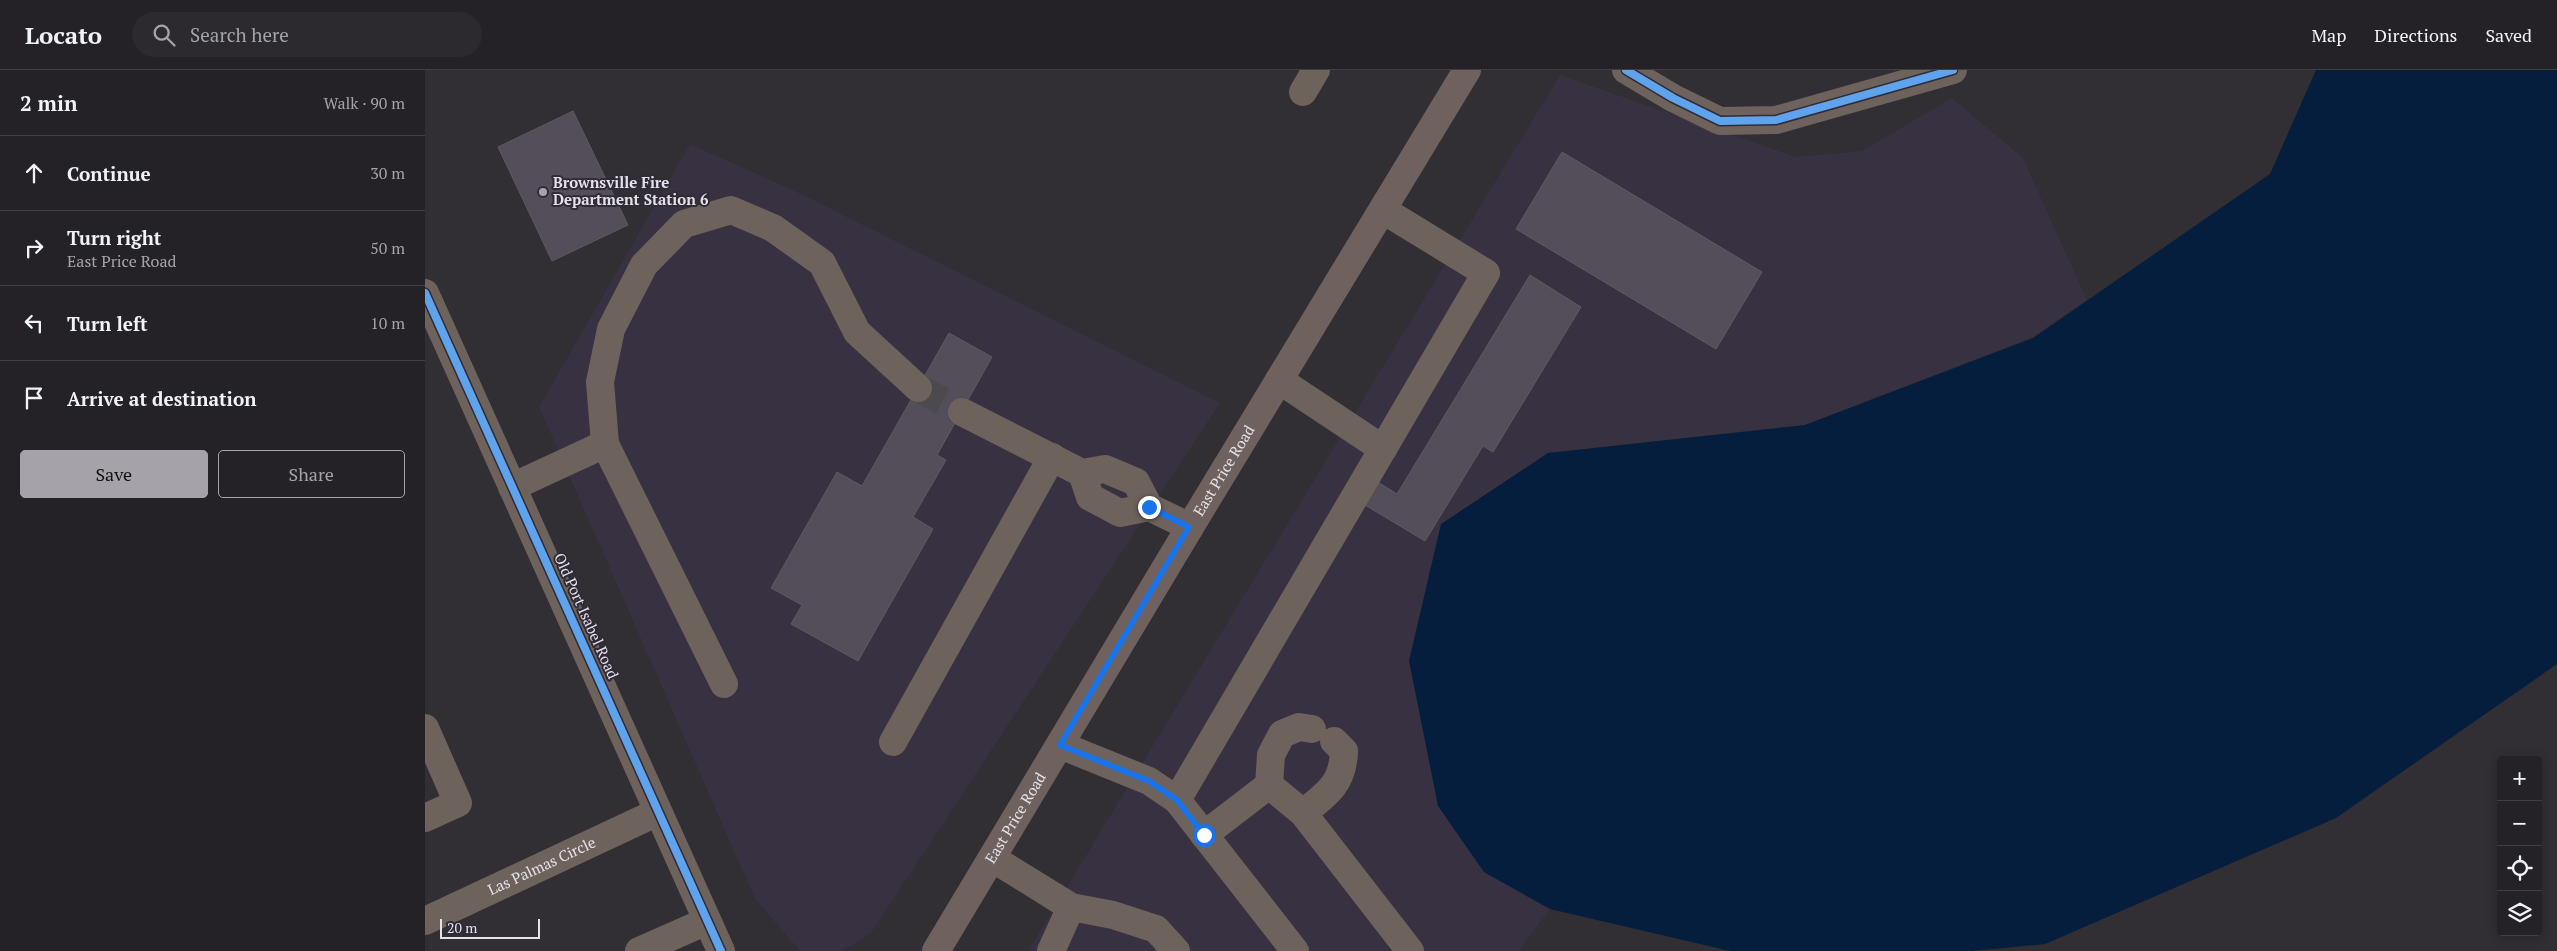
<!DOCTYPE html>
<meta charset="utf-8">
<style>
:root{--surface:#252227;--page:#2d2a2f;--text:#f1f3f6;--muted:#a3a4a7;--line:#423f44;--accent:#a5a2aa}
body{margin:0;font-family:"PT Serif",serif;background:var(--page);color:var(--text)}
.controls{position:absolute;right:15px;bottom:15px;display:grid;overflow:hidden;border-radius:5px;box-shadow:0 2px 12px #0003}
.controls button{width:45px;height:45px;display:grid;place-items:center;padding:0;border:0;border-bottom:1px solid var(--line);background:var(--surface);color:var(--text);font:25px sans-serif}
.scale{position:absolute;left:15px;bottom:12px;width:100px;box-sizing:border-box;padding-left:5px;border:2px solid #e4e1e9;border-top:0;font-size:14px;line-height:18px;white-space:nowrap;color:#e4e1e9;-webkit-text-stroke:4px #302b37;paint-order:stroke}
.stop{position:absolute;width:15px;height:15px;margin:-11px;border:4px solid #1a73e8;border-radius:50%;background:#fff}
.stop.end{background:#1a73e8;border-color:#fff;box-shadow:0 1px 5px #0008}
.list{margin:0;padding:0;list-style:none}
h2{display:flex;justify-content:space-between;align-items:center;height:65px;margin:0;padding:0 20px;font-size:21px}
h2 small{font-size:16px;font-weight:400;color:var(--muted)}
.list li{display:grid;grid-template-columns:32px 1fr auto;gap:15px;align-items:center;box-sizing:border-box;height:75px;padding:0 20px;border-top:1px solid var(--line)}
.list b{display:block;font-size:19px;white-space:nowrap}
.list p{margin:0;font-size:16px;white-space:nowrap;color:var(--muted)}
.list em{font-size:16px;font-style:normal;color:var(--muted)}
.actions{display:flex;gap:10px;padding:15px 20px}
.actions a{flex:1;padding:11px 0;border:1px solid var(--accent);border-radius:5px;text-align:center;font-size:18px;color:var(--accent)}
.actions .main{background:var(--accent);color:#111}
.icon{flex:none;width:28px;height:28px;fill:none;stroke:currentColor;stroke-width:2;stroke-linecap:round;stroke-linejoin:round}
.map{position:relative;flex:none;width:2132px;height:881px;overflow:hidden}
header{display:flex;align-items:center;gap:30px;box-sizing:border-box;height:70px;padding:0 25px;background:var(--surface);border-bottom:1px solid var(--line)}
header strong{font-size:24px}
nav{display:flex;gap:28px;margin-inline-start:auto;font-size:18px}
.search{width:350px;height:45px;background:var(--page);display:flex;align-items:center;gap:12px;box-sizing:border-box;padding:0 18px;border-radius:28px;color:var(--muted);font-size:19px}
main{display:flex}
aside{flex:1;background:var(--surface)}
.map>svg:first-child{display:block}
.built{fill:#373141}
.water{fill:#051e3d}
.building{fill:#534e59;stroke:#5c5b5f}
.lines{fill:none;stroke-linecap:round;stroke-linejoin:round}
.minor-tunnel{stroke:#4c494f;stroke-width:28;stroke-dasharray:28 14;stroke-linecap:butt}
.minor{stroke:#6e625c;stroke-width:28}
.major{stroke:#6f625e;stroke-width:28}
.cycleway-casing{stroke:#302b37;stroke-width:11}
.cycleway{stroke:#60a3ed;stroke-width:8}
.route{stroke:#1a73e8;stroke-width:6}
.poi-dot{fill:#a5a2aa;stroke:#302b37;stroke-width:2}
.labels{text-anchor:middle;stroke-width:4;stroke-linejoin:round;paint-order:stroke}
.poi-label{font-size:15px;font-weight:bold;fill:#e4e1e9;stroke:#302b37;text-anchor:start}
.street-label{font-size:15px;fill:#e4e1e9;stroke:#302b37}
</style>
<header>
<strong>Locato</strong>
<div class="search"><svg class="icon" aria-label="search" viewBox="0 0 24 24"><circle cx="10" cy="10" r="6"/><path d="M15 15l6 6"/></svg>Search here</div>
<nav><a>Map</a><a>Directions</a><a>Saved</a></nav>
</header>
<main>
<aside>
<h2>2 min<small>Walk · 90 m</small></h2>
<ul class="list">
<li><svg class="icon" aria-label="ahead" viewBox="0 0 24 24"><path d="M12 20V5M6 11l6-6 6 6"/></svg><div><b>Continue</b></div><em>30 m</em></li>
<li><svg class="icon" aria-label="right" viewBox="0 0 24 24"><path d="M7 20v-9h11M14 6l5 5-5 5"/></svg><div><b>Turn right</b><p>East Price Road</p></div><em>50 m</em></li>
<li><svg class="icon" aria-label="left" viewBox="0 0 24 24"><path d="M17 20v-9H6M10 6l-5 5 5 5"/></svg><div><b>Turn left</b></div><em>10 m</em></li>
<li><svg class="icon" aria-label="arrive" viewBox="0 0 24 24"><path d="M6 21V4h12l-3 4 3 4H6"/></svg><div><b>Arrive at destination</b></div></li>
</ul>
<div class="actions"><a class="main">Save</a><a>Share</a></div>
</aside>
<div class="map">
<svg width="2132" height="881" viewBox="0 0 2132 881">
<rect width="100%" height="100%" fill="#312e34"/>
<g class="built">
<polygon points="1135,5 1371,87 1437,81 1527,28 1598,88 1662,230 1608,267 1380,355 1123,383 1059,802 1125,839 1094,881 603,881"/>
<polygon points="265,74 370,121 795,333 446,863 418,881 375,881 330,829 114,337"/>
</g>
<polygon class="water" points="1891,0 2132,0 2132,594 1911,748 1620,874 1546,881 1305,881 1125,839 1059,802 1013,736 984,591 1016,454 1123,383 1380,355 1608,268 1845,104"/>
<g class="building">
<polygon points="148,41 203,155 127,191 73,77"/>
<polygon points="1137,82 1337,202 1291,279 1091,159"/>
<polygon points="1105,205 1156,237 1068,382 1058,376 1000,471 940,435 953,412 972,424"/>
<polygon points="524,263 567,287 512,385 521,390 488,447 508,459 433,591 366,554 377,535 346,518 412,402 437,416"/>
</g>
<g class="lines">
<polyline class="minor-tunnel" points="493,318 537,342"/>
<g class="minor">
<polyline points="1201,0 1248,28 1295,51 1351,50 1528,0"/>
<polyline points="878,22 891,0"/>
<polyline points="0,223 296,881"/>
<polyline points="854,310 958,379"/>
<polyline points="537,342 657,403 680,399 711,412 724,437 765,457"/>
<polyline points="180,374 175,312 186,259 219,195 259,154 306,140 348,158 397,193 432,262 493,318"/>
<polyline points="657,403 665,427 695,443 724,437"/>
<polyline points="87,417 180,374 299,614"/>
<polyline points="0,658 33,733 0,748"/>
<polyline points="468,672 627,387"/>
<polyline points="635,675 724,711 752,730 1061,203 958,140"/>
<polyline points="844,715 846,685 857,664 874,657 887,659"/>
<polyline points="752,730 870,881"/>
<path d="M878,743C902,724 918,714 919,681L909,671"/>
<polyline points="779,765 844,715 878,743 985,881"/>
<polyline points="567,788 646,837 688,845 731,859 751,881"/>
<path id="s1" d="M0,851L233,742"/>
<polyline points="214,881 282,851"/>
<polyline points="626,881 646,837"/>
</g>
<path class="major" id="s2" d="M511,881L765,457L1042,0"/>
<defs>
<g id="cycleway">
<polyline points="1201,0 1248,28 1295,51 1351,50 1528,0"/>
<polyline points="0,223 296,881"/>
</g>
</defs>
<use href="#cycleway" class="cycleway-casing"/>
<use href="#cycleway" class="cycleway"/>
</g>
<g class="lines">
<polyline class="route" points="724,437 764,457 635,675 724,711 752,730 779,765"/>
</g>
<circle class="poi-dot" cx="118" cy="122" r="5"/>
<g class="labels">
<g class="poi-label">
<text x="128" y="118">Brownsville Fire<tspan x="128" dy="17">Department Station 6</tspan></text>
</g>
<g class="street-label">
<text dy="5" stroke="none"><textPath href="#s2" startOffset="560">East Price Road</textPath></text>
<text transform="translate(161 546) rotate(66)" y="5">Old Port Isabel Road</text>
<text dy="5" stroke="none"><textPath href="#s2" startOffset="155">East Price Road</textPath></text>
<text dy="5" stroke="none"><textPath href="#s1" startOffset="129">Las Palmas Circle</textPath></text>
</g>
</g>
</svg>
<div class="controls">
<button>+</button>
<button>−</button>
<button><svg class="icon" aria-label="locate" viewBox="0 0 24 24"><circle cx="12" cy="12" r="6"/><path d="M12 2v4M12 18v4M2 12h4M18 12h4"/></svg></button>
<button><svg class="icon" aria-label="layers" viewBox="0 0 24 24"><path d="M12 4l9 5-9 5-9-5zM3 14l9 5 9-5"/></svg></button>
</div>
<div class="scale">20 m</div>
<div class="stop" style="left:779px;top:765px"></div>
<div class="stop end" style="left:724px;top:437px"></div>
</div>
</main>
